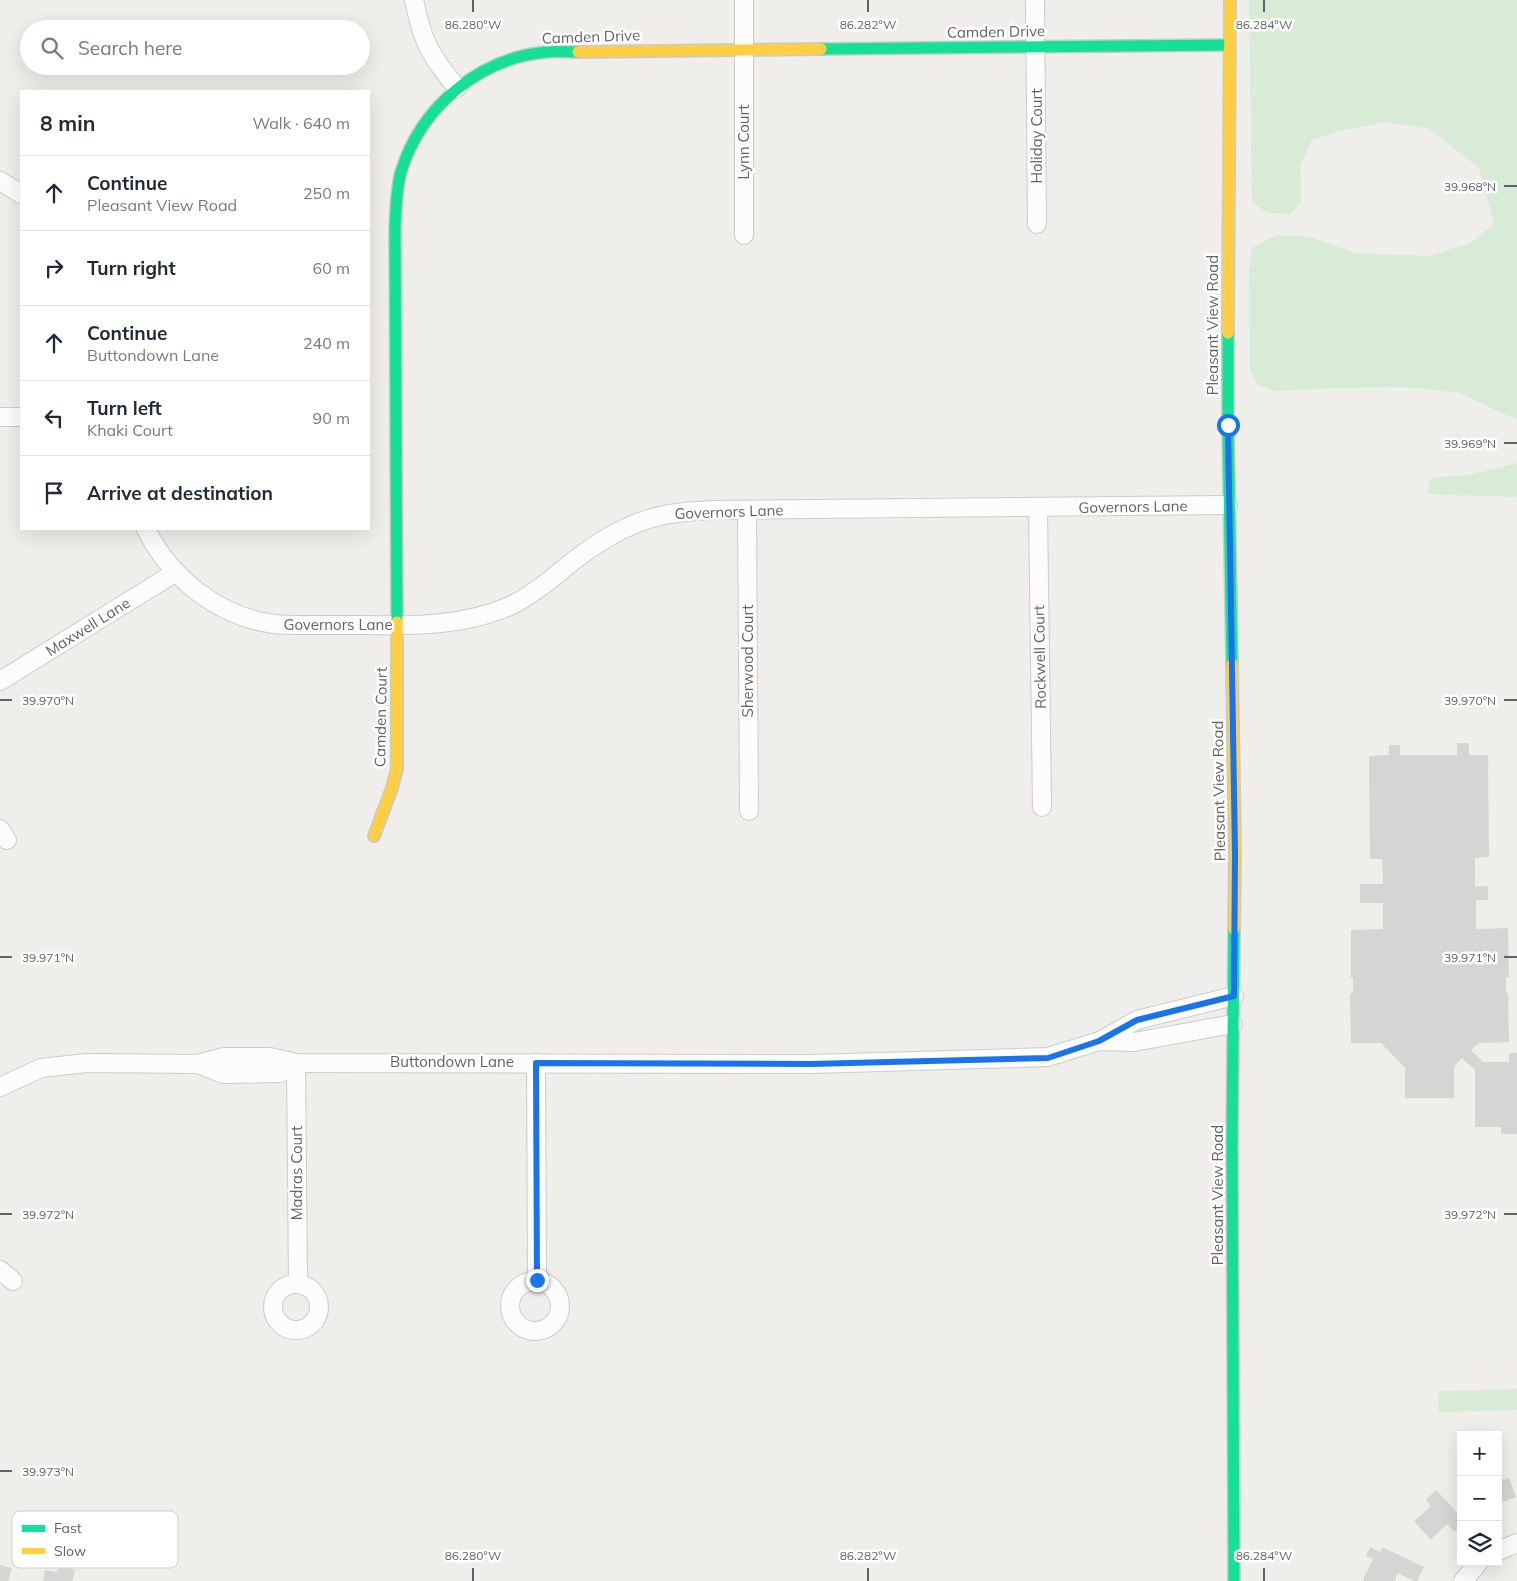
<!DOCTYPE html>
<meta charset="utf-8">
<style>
:root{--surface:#fff;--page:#f2f2f3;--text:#1f2937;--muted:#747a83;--line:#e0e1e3}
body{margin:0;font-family:Mulish,sans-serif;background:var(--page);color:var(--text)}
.controls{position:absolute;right:15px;bottom:15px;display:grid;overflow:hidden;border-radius:0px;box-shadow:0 5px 20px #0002}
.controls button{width:45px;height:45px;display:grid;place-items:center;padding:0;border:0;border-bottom:1px solid var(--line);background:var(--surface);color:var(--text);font:25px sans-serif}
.stop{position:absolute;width:15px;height:15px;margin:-11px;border:4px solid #1a73e8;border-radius:50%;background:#fff}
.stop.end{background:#1a73e8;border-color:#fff;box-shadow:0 1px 5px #0008}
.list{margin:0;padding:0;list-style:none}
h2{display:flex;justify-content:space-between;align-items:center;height:65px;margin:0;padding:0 20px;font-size:21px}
h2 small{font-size:16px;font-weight:400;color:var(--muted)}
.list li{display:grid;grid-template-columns:32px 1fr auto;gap:15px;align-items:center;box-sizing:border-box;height:75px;padding:0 20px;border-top:1px solid var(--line)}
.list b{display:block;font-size:19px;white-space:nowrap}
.list p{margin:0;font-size:16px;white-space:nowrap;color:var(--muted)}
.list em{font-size:16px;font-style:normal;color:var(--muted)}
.icon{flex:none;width:28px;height:28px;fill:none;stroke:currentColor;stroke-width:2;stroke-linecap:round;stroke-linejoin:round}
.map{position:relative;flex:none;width:1517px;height:1581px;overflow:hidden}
.search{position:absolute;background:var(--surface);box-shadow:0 5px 20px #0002;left:20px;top:20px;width:350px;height:55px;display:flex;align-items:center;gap:12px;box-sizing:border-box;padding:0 18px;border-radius:28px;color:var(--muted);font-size:19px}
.panel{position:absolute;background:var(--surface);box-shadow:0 5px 20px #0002;left:20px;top:90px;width:350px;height:440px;border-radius:0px}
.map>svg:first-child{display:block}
.green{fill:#d8ebd6}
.building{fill:#d6d5d3}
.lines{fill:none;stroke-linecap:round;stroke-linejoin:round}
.street-casing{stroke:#cbcccc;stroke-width:20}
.fast-casing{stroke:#cacacb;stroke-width:14}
.slow-casing{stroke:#cacacb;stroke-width:14}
.street{stroke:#fdfcfc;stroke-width:18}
.fast{stroke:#16e098;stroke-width:11}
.slow{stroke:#ffcf43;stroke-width:11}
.route{stroke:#1a73e8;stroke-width:6}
.ticks{fill:none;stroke:#5f6368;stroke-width:2}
.labels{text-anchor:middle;stroke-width:5;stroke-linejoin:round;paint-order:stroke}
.street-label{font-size:15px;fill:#5f6368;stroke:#fff}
.key{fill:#fff;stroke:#cfd0d2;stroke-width:1}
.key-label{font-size:14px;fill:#5f6368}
.ticks-label{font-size:12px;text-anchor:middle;fill:#5f6368;stroke:#fff;stroke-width:5;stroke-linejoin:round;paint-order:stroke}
</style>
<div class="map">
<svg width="1517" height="1581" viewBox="0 0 1517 1581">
<rect width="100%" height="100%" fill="#efeeea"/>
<g class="green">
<polygon points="1249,0 1517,0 1517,420 1457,392 1404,387 1333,388 1276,391 1257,385 1250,368 1249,272 1252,248 1276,235 1310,237 1356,253 1429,256 1470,243 1494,224 1479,168 1428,128 1385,122 1340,131 1312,140 1300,165 1301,202 1290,214 1267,213 1252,202"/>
<polygon points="1517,463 1517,497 1427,494 1431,478 1470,475"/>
<polygon points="1517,1389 1517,1410 1439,1412 1438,1391"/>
</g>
<g class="building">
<polygon points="1457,743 1469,743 1469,755 1488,755 1489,857 1475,858 1475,887 1488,886 1488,900 1476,900 1476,929 1508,928 1509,977 1506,977 1506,993 1508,993 1509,1042 1479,1043 1471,1050 1483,1062 1509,1062 1509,1053 1517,1053 1517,1134 1501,1134 1501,1127 1475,1127 1475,1070 1462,1058 1454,1067 1454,1098 1405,1098 1405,1068 1381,1043 1351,1043 1350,993 1353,993 1353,978 1351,978 1351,930 1383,929 1383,903 1360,903 1360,884 1383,884 1382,859 1370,859 1369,756 1389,755 1389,745 1400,745 1400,755 1457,755"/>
<polygon points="1498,1467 1503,1480 1509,1478 1516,1497 1500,1503 1498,1499"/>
<polygon points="1436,1490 1461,1517 1461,1525 1454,1532 1447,1524 1431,1540 1414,1521 1431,1506 1426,1500"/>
<polygon points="1370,1547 1380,1552 1382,1547 1424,1567 1417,1581 1414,1581 1398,1573 1394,1581 1362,1581 1373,1559 1366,1556"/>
<polygon points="0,1565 12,1568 8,1581 0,1581"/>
<polygon points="59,1566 75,1570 72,1581 43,1581 45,1570 57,1572"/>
</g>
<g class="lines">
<defs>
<g id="street">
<path d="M414,0C417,14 420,29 426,42C433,59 446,74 457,88"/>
<polyline points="744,0 744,235"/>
<polyline points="1035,0 1037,224"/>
<polyline points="0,181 21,194"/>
<polyline points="0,417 21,417"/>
<polyline points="1038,508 1042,807"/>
<polyline points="747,510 749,811"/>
<path d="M146,529C170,578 219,617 274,624C284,625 295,625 304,625C325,625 345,625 365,625C414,626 464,626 510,606C533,595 552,578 572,562C603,538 636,518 676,513C689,511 701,511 714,510L1228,505"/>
<polyline points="0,681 176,572"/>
<polyline points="0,829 7,840"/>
<polyline points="1100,1041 1137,1020 1234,996"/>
<polyline points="296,1063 298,1284"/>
<polyline points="536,1063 537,1281"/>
<polyline points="198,1064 223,1074 280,1073 296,1063"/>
<polyline points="0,1087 41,1068 87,1063 198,1064 224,1057 270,1057 296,1063 811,1064 1048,1057 1099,1041 1134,1042 1233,1024"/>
<polyline points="0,1270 13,1281"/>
<circle cx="535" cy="1306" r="25"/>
<circle cx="296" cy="1307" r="23"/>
<polyline points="1498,1551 1517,1543"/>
<polyline points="1463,1581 1479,1562"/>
</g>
<g id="fast">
<polyline points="821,49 1229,45"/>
<polyline points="1228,333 1228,425 1232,664"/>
<path d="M397,622L395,229C396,210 396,190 401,172C421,107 479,58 547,52C557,51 568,52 578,52"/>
<polyline points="1234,1581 1232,1144 1234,929"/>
</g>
<g id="slow">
<polyline points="578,52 821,49"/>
<polyline points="1228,333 1230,0"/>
<polyline points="1232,664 1235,853 1234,929"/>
<polyline points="374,836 392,788 397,769 397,622"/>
</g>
</defs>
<use href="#street" class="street-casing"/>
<use href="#fast" class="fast-casing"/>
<use href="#slow" class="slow-casing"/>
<use href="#street" class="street"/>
<use href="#fast" class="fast"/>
<use href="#slow" class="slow"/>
</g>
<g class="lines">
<polyline class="route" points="537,1280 536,1063 811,1064 1048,1058 1099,1041 1137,1020 1234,996 1235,853 1228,425"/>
</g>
<path class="ticks" d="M473,0V12M868,0V12M1264,0V12M1504,186H1517M1504,443H1517M0,700H12M1504,700H1517M0,957H12M1504,957H1517M0,1214H12M1504,1214H1517M0,1471H12M473,1568V1581M868,1568V1581M1264,1568V1581"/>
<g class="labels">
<g class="street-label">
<text transform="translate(996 32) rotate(-1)" y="5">Camden Drive</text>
<text transform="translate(591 37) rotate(-2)" y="5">Camden Drive</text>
<text transform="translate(1037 136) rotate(-90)" y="5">Holiday Court</text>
<text transform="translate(744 142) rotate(-90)" y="5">Lynn Court</text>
<text transform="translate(1213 325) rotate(-90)" y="5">Pleasant View Road</text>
<text transform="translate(1133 507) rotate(-1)" y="5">Governors Lane</text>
<text transform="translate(729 512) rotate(-2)" y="5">Governors Lane</text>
<text x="338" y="630">Governors Lane</text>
<text transform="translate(88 627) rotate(-32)" y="5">Maxwell Lane</text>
<text transform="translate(1040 657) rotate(-91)" y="5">Rockwell Court</text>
<text transform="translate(748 661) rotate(-90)" y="5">Sherwood Court</text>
<text transform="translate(381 717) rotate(-89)" y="5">Camden Court</text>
<text transform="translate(1219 791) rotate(-91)" y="5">Pleasant View Road</text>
<text x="452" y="1067">Buttondown Lane</text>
<text transform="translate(297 1173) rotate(-90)" y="5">Madras Court</text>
<text transform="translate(1218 1195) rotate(-90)" y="5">Pleasant View Road</text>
</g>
</g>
<rect x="12" y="1511" width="166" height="57" rx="8" class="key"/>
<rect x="22" y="1525" width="23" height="7" fill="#16e098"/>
<rect x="22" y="1548" width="23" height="6" fill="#ffcf43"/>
<g class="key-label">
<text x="54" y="1533">Fast</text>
<text x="54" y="1556">Slow</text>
</g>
<g class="ticks-label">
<text x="473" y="29">86.280°W</text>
<text x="868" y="29">86.282°W</text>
<text x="1264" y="29">86.284°W</text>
<text x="1470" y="191">39.968°N</text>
<text x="1470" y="448">39.969°N</text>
<text x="1470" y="705">39.970°N</text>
<text x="48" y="705">39.970°N</text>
<text x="1470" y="962">39.971°N</text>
<text x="48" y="962">39.971°N</text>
<text x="1470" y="1219">39.972°N</text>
<text x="48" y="1219">39.972°N</text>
<text x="48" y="1476">39.973°N</text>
<text x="473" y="1560">86.280°W</text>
<text x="868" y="1560">86.282°W</text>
<text x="1264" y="1560">86.284°W</text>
</g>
</svg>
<div class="controls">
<button>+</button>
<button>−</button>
<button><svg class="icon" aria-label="layers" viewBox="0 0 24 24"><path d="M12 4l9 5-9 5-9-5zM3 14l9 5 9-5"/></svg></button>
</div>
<div class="stop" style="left:1228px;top:425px"></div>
<div class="stop end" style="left:537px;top:1280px"></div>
<div class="search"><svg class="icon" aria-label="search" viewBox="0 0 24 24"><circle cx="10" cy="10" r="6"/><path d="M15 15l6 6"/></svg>Search here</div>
<section class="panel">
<h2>8 min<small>Walk · 640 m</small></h2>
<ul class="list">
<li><svg class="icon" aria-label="ahead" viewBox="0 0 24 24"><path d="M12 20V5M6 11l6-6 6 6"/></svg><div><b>Continue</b><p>Pleasant View Road</p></div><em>250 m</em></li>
<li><svg class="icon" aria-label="right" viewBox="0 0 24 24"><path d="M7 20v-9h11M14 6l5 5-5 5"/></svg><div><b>Turn right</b></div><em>60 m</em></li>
<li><svg class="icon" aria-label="ahead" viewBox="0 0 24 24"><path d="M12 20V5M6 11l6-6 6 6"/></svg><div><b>Continue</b><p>Buttondown Lane</p></div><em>240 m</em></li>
<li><svg class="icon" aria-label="left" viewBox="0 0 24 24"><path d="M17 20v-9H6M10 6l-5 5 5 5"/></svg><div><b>Turn left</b><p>Khaki Court</p></div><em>90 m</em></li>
<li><svg class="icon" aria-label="arrive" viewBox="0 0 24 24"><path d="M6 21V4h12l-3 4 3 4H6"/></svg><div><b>Arrive at destination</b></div></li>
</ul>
</section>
</div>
